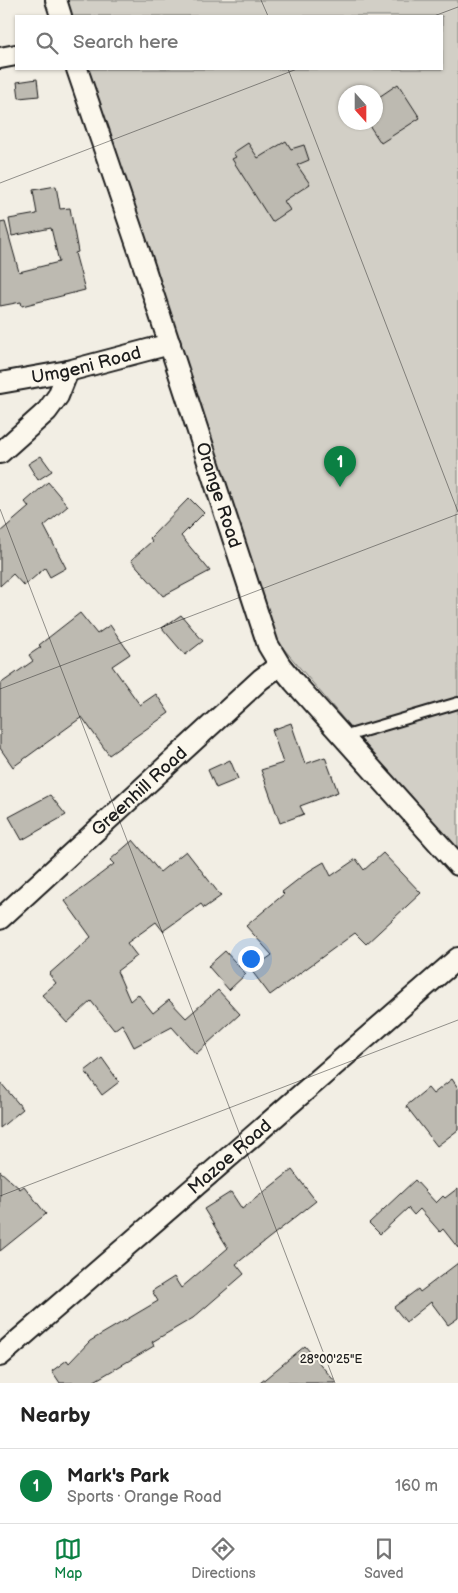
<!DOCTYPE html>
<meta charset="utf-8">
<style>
:root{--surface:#fff;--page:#f2f2f2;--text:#222;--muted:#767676;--line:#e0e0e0;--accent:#0b8043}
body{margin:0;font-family:"Balsamiq Sans",sans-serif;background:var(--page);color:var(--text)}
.compass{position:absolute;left:338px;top:85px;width:45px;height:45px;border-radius:50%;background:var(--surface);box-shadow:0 1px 4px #0004;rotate:159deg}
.you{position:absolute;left:250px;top:958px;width:18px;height:18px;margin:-12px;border:4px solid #fff;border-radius:50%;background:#1a73e8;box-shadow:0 0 0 8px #1a73e833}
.badge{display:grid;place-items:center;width:32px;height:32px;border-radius:50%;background:var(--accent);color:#fff;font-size:16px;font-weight:700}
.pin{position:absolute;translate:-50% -41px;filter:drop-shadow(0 1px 2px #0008)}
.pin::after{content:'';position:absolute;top:26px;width:18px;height:15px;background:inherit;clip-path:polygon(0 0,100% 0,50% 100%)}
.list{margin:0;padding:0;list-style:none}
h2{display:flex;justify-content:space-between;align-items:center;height:65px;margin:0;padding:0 20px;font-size:21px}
h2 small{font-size:16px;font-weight:400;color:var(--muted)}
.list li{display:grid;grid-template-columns:32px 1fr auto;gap:15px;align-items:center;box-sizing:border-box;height:75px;padding:0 20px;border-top:1px solid var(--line)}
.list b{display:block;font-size:19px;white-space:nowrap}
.list p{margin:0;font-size:16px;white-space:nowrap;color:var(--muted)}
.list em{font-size:16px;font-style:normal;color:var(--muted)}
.icon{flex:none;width:28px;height:28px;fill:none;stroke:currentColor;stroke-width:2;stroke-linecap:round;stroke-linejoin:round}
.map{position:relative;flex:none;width:458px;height:1383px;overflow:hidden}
.search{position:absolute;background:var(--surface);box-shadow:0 1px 4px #0004;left:15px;right:15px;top:15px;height:55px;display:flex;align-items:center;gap:12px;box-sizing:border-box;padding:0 18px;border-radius:0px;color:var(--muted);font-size:19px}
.sheet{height:140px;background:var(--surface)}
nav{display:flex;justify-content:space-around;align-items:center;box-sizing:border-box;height:70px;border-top:1px solid var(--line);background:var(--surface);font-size:14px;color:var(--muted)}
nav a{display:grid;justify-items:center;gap:2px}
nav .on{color:var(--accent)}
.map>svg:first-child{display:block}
.green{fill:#d2cfc6;stroke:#777671;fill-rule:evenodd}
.building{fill:#bdbab1;stroke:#1c1c1c}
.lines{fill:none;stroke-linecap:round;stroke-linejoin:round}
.lane-casing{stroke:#1c1c1c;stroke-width:14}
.street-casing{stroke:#1c1c1c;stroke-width:24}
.lane{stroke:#fbf7ec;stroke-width:10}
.street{stroke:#fbf7ec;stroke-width:20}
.ticks{fill:none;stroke:#1c1c1c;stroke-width:1;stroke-opacity:0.45}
.labels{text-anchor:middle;stroke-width:4;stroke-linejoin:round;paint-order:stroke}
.street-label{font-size:18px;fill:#1c1c1c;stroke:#fbf7ec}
.ticks-label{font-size:12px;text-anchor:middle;fill:#1c1c1c;stroke:#fbf7ec;stroke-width:4;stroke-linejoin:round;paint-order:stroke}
</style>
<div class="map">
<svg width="458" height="1383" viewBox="0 0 458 1383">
<rect width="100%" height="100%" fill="#f2eee4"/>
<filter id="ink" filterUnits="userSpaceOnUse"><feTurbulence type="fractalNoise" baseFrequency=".02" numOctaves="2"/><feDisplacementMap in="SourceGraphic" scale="10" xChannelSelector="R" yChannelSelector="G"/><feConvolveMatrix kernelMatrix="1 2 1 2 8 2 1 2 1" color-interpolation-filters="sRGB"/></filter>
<g filter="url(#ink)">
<path class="green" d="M63,0H458V854L278,642L164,332L84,69H442V16H68ZM346,92H376V122H346Z"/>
<g class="building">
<polygon points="37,79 39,96 19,98 17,82"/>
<polygon points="398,84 420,118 381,143 367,122 376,122 376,99"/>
<polygon points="286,141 291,149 304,145 309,160 297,165 310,184 284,201 290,210 272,222 232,159 236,157 233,153 248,143 258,158"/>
<polygon points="56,186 60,209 70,208 78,252 75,253 85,290 22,306 21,302 0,306 0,223 5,222 19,272 59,262 51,228 12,236 9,219 37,214 33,190"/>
<polygon points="41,456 52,471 38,480 28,464"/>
<polygon points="48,482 68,506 44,526 66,568 50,577 45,568 24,586 13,574 0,586 0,532 29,507 25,502"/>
<polygon points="189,498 204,513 181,536 210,571 163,596 131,560 152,541 150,538"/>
<polygon points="80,613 97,634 110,625 130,654 112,666 140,705 156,694 169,713 109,755 82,717 13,767 0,748 0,684 33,661 29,655 41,647 39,645"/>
<polygon points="181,615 203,641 185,655 162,628"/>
<polygon points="291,723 305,764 325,757 338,792 300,806 304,814 280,823 261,770 283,763 272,730"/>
<polygon points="230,760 238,779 216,788 208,770"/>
<polygon points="50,795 66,815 22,840 9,817"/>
<polygon points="133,840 160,872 186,851 221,896 204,908 201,904 163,931 156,922 127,943 137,956 117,971 130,1001 138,994 153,1013 169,1000 186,1018 218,990 240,1014 196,1054 172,1027 134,1047 122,1024 114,1030 91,1001 67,1023 42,995 56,983 49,974 91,937 65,901 114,864 110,860"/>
<polygon points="383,853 421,893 366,944 355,933 270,995 251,970 272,955 246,926 284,894 282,892 309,871 324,862 331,876 356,859 364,870"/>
<polygon points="225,951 246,974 229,990 208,966"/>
<polygon points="102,1058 119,1082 102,1095 85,1071"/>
<polygon points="452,1079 458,1088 458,1130 437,1146 406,1106 428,1088 433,1094"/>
<polygon points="0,1082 23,1109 0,1128"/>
<polygon points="292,1170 316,1201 236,1264 244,1274 193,1318 152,1342 154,1346 91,1383 60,1383 52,1371 67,1360 69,1363 90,1341 158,1301 152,1291 174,1277 181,1288 228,1248 204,1209 231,1192 242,1209"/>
<polygon points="0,1171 20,1189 24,1186 46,1214 0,1251"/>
<polygon points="415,1180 436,1203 443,1196 445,1198 458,1188 458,1248 443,1229 440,1232 420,1209 414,1215 408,1208 380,1234 369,1223"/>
<polygon points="458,1263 458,1318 448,1325 431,1302 406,1322 394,1307 418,1289 420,1292"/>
<polygon points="305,1346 336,1383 260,1383"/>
</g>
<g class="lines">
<defs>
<polyline id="lane" points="343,737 458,703"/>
<g id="street">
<polyline points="56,0 61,16"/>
<polyline points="0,58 16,55"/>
<path id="s1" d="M77,69L139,251L268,645L280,665L294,682L458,865"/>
<path id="s2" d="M0,383L68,371L170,344"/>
<polyline points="0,453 47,411 58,396 68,371"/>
<path id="s3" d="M0,919L261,679L280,665"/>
<path id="s4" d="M0,1356L458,958"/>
</g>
</defs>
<use href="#lane" class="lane-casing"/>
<use href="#street" class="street-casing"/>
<use href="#lane" class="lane"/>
<use href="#street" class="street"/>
</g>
</g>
<path class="ticks" d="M261,0L268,16M434,16L458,7M288,69L458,512M0,183L297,69M0,509L335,1383M0,689L458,514M0,1196L458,1020"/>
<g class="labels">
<g class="street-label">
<text dy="6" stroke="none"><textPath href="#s2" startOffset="88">Umgeni Road</textPath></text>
<text dy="6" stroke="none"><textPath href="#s1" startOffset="449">Orange Road</textPath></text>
<text dy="6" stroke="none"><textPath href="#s3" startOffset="189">Greenhill Road</textPath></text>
<text dy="6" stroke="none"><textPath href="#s4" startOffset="304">Mazoe Road</textPath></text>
</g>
</g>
<g class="ticks-label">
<text x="331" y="1363">28°00'25"E</text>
</g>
</svg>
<svg class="compass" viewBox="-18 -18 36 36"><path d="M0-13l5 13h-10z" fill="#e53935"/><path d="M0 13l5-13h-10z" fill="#767676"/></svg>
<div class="you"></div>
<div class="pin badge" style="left:340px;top:487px">1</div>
<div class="search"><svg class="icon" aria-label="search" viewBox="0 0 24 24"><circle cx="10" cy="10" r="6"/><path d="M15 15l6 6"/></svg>Search here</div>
</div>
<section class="sheet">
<h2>Nearby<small></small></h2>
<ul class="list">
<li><span class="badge">1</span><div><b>Mark's Park</b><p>Sports · Orange Road</p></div><em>160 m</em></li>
</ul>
</section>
<nav>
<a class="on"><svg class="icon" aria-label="map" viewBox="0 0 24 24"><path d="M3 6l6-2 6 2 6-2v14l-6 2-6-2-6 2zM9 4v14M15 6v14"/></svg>Map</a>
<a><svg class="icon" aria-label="directions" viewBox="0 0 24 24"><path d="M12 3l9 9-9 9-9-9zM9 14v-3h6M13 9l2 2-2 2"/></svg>Directions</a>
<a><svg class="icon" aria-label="saved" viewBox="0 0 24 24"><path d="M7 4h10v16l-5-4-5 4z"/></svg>Saved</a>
</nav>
